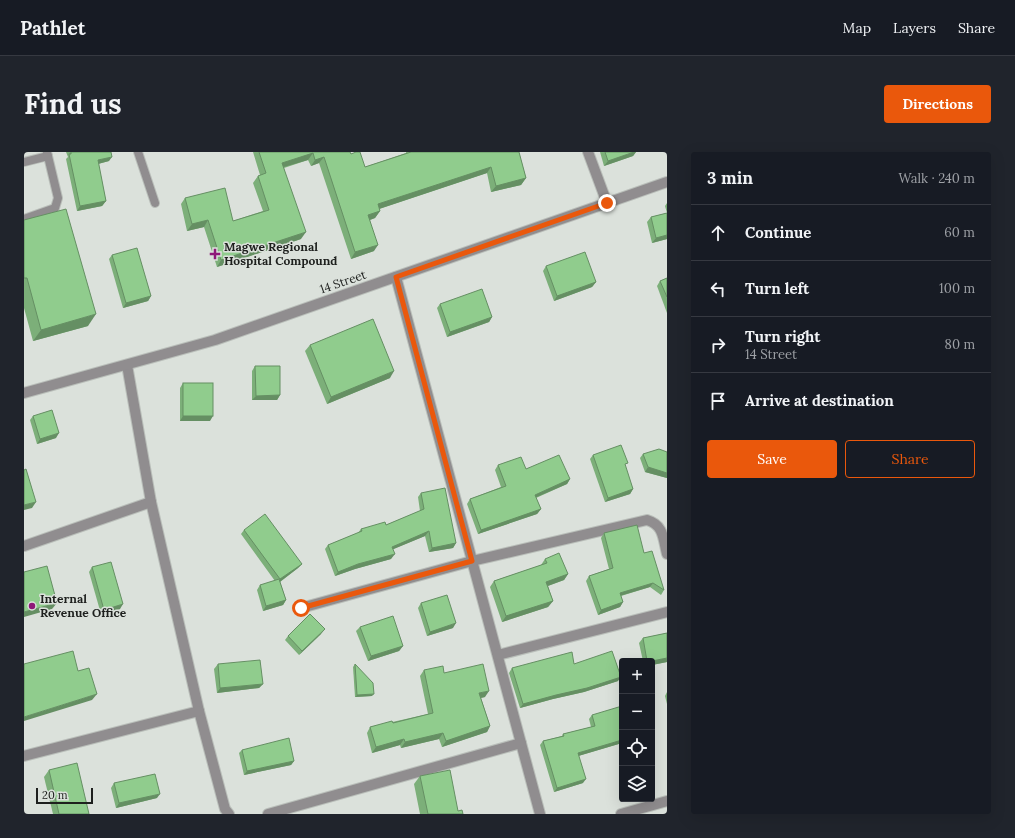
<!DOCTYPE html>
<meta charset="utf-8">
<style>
:root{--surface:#171b24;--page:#20242c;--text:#f1f3f6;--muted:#9ea1a6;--line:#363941;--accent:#ea580c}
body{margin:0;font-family:Lora,serif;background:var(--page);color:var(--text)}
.controls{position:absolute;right:12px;bottom:12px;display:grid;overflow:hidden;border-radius:4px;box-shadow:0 4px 16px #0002}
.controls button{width:36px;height:36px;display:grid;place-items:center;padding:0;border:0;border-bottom:1px solid var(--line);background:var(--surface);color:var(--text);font:20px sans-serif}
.scale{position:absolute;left:12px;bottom:10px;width:57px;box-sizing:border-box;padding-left:4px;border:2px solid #1e201e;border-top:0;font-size:11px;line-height:14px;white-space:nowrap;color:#1e201e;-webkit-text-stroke:3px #dbe1db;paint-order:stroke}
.stop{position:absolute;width:12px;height:12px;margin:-9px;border:3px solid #ea580c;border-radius:50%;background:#fff}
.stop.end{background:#ea580c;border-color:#fff;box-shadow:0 1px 4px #0008}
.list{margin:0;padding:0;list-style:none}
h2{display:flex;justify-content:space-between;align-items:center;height:52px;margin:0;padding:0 16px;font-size:17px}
h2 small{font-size:13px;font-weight:400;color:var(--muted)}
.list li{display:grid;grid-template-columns:26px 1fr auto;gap:12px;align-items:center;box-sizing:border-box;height:56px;padding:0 16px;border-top:1px solid var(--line)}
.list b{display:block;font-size:15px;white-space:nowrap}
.list p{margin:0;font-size:13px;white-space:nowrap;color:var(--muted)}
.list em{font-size:13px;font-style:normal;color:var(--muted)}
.actions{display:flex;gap:8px;padding:12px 16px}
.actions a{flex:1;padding:9px 0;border:1px solid var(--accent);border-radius:4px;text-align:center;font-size:14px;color:var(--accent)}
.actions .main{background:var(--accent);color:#fff}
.icon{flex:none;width:22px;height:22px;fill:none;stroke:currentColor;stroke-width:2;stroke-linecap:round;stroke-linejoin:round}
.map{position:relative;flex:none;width:643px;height:662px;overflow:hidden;border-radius:4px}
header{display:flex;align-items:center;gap:24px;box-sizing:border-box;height:56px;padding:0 20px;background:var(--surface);border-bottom:1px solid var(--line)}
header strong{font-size:19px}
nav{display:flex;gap:22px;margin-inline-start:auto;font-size:14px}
.intro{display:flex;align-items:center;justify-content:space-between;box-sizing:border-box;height:96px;padding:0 24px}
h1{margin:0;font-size:28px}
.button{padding:10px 18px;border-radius:4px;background:var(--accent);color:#fff;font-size:14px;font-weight:700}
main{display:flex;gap:24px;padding:0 24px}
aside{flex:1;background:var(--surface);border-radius:4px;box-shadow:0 4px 16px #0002}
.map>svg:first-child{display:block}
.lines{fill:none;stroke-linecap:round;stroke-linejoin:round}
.service-casing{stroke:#b9beb9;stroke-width:10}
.minor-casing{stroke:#b9beb9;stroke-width:12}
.service{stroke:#908d8f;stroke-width:8}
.minor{stroke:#908d8f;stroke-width:10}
.wall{fill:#7caf79}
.shaded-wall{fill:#658f63}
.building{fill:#90cc8d;stroke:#658f63}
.route{stroke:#ea580c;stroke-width:5}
.poi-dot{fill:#8e1878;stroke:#dbe1db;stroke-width:1.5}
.labels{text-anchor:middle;stroke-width:3;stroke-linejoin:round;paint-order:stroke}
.poi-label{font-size:12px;font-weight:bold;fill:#1e201e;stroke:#dbe1db;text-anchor:start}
.street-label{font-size:12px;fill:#1e201e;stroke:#dbe1db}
</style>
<header>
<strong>Pathlet</strong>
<nav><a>Map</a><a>Layers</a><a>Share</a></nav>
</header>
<div class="intro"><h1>Find us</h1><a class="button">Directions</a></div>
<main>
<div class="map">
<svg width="643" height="662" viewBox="0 0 643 662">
<rect width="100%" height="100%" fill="#dbe1db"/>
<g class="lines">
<defs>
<g id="service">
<polyline points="114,0 131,51"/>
<polyline points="0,10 24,4"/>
<polyline points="0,67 31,56 34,46 23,0"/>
</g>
<g id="minor">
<polyline points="564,0 583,51"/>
<polyline points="372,125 516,662"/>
<polyline points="103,213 127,350 175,559 201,657 205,662"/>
<polyline points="0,241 191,188 643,30"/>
<polyline points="0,394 127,350"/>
<path d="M277,456L448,409L623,368C640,373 639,387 643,402"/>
<polyline points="474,503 643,460"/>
<polyline points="0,604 175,559"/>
<polyline points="244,662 497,591"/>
<polyline points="597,662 643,649"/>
</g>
</defs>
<use href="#service" class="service-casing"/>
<use href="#minor" class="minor-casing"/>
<use href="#service" class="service"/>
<use href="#minor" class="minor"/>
</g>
<g class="wall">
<polygon points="42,0 87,0 85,9 74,12 82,49 78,54 53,59 42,7 44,5"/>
<polygon points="229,0 326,0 327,2 341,15 382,1 382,0 495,0 502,26 497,33 467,40 463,21 355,57 356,59 351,66 346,68 350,99 327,107 295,11 287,14 284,8 260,16 277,87 193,115 180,75 163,79 157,52 161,46 209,69 239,59 229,31 234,24 236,23"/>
<polygon points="576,0 612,0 609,4 580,14"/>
<polygon points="643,51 643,87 628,91 623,70 627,65 643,61 641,54"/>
<polygon points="0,68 64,174 9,189 0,156"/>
<polygon points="88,103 127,144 124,149 99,156 85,107"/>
<polygon points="522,114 572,130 568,135 530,149 519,119"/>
<polygon points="643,126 643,161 633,134 636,129"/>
<polygon points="416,152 468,165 465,170 423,185 413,156"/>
<polygon points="286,193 366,226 303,252 281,199"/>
<polygon points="231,214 256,243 253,248 228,248 228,219"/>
<polygon points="159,231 186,269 156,269 156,236"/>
<polygon points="9,264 32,286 13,292 6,268"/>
<polygon points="643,300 643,326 621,320 616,306 619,302"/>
<polygon points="569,303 609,337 606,342 581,350 566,307"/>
<polygon points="474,313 502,317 546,327 543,332 512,346 517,357 513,362 454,382 443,352 446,347 477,335 471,318"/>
<polygon points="397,341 432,391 429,396 405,400 401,384 369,397 367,407 331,417 311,424 301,397 304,393 334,381 337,377 362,373 396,359 394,345"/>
<polygon points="220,378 278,412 274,416 256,430 262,448 259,453 239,459 233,438 236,433 251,429 217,382"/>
<polygon points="580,381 620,401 640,438 637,443 626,435 597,444 599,450 596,455 574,463 562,429 565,424 585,417 577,386"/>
<polygon points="521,407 544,422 540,428 524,434 529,449 524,455 478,470 466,435 470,429 517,413"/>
<polygon points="68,415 96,457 77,462 65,420"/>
<polygon points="397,451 429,476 403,484 394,456"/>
<polygon points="336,475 379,494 375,499 344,509 332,479"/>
<polygon points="643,481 643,510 628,513 628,509 619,509 615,491 619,486"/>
<polygon points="297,482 275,503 261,488 264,484"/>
<polygon points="194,512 239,532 235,536 193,541 190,517"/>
<polygon points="331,512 348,544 331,545 329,515"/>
<polygon points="550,512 594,529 560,540 529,547 496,556 485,521 488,516"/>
<polygon points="400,518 420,521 461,545 457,546 466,574 463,580 418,595 415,587 377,596 376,593 348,601 343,581 346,575 404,562 396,524"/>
<polygon points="643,540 643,552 641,544"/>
<polygon points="568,563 598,591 554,604 559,631 530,640 516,593 519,589 538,584 539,582 567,575 565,567"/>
<polygon points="218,598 270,609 267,613 220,623 215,601"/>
<polygon points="25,618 65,662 29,662 20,625"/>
<polygon points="396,624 434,659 439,662 396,662 390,632"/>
<polygon points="90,631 133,646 92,656 87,636"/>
</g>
<g class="shaded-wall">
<polygon points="610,0 612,0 609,4 580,14 584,9"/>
<polygon points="289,1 284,8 253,17 258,11"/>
<polygon points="88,5 85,9 70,13 74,8"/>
<polygon points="300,5 295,11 287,14 291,8"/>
<polygon points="467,15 463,21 349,59 354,52"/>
<polygon points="502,26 497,33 467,40 472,34"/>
<polygon points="82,49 78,54 53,59 56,54"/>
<polygon points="356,59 351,66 340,70 344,63"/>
<polygon points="184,68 180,75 163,79 168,72"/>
<polygon points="282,80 277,87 193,115 197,108"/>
<polygon points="643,83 643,87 628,91 632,86"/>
<polygon points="354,93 350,99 327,107 331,100"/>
<polygon points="572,130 568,135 530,149 533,144"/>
<polygon points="127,144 124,149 99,156 102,151"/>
<polygon points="72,162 64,174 9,189 17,178"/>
<polygon points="468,165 465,170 423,185 426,180"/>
<polygon points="370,219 366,226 303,252 307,245"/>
<polygon points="256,243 253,248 228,248 232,244"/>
<polygon points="159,264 189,264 186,269 156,269"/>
<polygon points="35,281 32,286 13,292 16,287"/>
<polygon points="624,315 643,321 643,326 621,320"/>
<polygon points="546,327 543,332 508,347 511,343"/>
<polygon points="609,337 606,342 581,350 584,346"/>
<polygon points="12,350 8,356 0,358 0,353"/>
<polygon points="517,357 513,362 454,382 457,378"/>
<polygon points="405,379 401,384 365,399 368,395"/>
<polygon points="432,391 429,396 405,400 408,396"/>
<polygon points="371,402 367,407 331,417 311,424 314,420 334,412"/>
<polygon points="278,412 274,416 253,432 256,427"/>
<polygon points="544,422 540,428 518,436 522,430"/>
<polygon points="629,431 626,435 592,445 596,441"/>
<polygon points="262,448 259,453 239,459 242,454"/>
<polygon points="529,449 524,455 478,470 482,464"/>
<polygon points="599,450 596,455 574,463 577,458"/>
<polygon points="33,451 28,457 0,465 0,460"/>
<polygon points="99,452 96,457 77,462 80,458"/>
<polygon points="432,471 429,476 403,484 406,480"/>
<polygon points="301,477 297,482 275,503 278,499"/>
<polygon points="379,494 375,499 344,509 347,504"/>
<polygon points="643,506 643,510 628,513 628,509"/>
<polygon points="597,525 594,529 560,540 529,547 496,556 499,552"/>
<polygon points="239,532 235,536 193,541 196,536"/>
<polygon points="465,539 461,545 451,547 455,541"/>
<polygon points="73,542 68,548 0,569 0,565"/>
<polygon points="350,542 348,544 331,545 333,543"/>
<polygon points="466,574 463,580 418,595 422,589"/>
<polygon points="419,581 415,587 377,596 381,590"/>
<polygon points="380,587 376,593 348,601 352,595"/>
<polygon points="598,588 598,591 551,605 554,601"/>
<polygon points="270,609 267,613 220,623 223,619"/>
<polygon points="562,627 559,631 530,640 533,636"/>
<polygon points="136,642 133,646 92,656 95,651"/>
</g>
<g class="building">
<polygon points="47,0 87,0 88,5 74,8 82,49 56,54 45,2 47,2"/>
<polygon points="235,0 326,0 327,2 332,0 336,0 341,15 387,0 495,0 502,26 472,34 467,15 354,52 356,59 344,63 354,93 331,100 300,5 291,8 289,1 258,11 282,80 197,108 184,68 168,72 161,46 201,36 209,69 245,58 234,24 242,21"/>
<polygon points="581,0 610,0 584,9"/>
<polygon points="42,57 72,162 17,178 3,126 0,126 0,68"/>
<polygon points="643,61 643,83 632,86 627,65"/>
<polygon points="113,96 127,144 102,151 88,103"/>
<polygon points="561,100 572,130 533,144 522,114"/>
<polygon points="643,126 643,145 636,129"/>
<polygon points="458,137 468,165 426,180 416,152"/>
<polygon points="349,167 370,219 307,245 286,193"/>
<polygon points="231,214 256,214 256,243 232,244"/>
<rect x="159" y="231" width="30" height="33"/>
<polygon points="28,258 35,281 16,287 9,264"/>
<polygon points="597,293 604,311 601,312 609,337 584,346 569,303"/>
<polygon points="635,297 643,300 643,321 624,315 619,302"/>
<polygon points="535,303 546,327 511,343 517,357 457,378 446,347 482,334 474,313 497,305 502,317"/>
<polygon points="2,317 12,350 0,353 0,318"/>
<polygon points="421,336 432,391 408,396 405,379 368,395 371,402 334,412 314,420 304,393 338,379 337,377 361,370 362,373 400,357 397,341"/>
<polygon points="241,362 278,412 256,427 220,378"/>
<polygon points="613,373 620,401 628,399 640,438 629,431 596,441 599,450 577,458 565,424 589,416 580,381"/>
<polygon points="535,401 544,422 522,430 529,449 482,464 470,429 523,411 521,407"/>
<polygon points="87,410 99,452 80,458 68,415"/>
<polygon points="23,414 33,451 0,460 0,420"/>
<polygon points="255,427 262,448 242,454 236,433"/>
<polygon points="423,443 432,471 406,480 397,451"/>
<polygon points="286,462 301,477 278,499 264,484"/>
<polygon points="369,464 379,494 347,504 336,475"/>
<polygon points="643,481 643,506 628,509 623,509 619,486"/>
<polygon points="49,499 54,519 65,516 73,542 0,565 0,512"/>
<polygon points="588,499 597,525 563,536 532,543 499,552 488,516 548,500 550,512"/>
<polygon points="236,508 239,532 196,536 194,512"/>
<polygon points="331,512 349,531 350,542 333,543"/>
<polygon points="459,512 465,539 455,541 466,574 422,589 419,581 381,590 380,587 352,595 346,575 368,569 369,571 409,561 400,518 419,514 420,521"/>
<polygon points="598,554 598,588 554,601 562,627 533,636 519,589 540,584 539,582 571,574 568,563"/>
<polygon points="265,586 270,609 223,619 218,598"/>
<polygon points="53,611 65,662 35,662 25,618"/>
<polygon points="426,618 434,659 438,658 439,662 404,662 396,624"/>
<polygon points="131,622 136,642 95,651 90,631"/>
</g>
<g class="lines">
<polyline class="route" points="277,456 448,409 372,125 583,51"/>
</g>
<g class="poi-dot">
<path d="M189 96h4v4h4v4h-4v4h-4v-4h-4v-4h4z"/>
<circle cx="8" cy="454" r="4"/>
</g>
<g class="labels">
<g class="poi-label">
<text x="200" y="99">Magwe Regional<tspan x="200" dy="14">Hospital Compound</tspan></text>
<text x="16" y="451">Internal<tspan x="16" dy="14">Revenue Office</tspan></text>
</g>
<g class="street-label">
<text transform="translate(319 130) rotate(-19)" y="4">14 Street</text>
</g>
</g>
</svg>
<div class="controls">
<button>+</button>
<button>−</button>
<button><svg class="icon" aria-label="locate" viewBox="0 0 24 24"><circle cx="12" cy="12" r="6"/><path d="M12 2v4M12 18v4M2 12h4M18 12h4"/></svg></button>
<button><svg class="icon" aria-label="layers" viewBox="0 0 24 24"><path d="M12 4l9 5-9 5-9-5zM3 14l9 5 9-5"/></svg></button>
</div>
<div class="scale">20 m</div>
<div class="stop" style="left:277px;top:456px"></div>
<div class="stop end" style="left:583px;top:51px"></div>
</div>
<aside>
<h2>3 min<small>Walk · 240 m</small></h2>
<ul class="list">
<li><svg class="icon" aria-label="ahead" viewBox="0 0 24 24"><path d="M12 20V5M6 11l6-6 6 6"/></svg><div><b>Continue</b></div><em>60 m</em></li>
<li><svg class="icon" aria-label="left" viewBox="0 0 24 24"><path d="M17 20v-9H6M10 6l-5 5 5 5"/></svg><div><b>Turn left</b></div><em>100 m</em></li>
<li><svg class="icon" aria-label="right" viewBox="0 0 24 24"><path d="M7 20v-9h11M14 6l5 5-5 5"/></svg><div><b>Turn right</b><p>14 Street</p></div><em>80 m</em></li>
<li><svg class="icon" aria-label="arrive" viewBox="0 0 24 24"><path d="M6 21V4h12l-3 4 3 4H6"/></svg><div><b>Arrive at destination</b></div></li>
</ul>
<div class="actions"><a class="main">Save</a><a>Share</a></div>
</aside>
</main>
